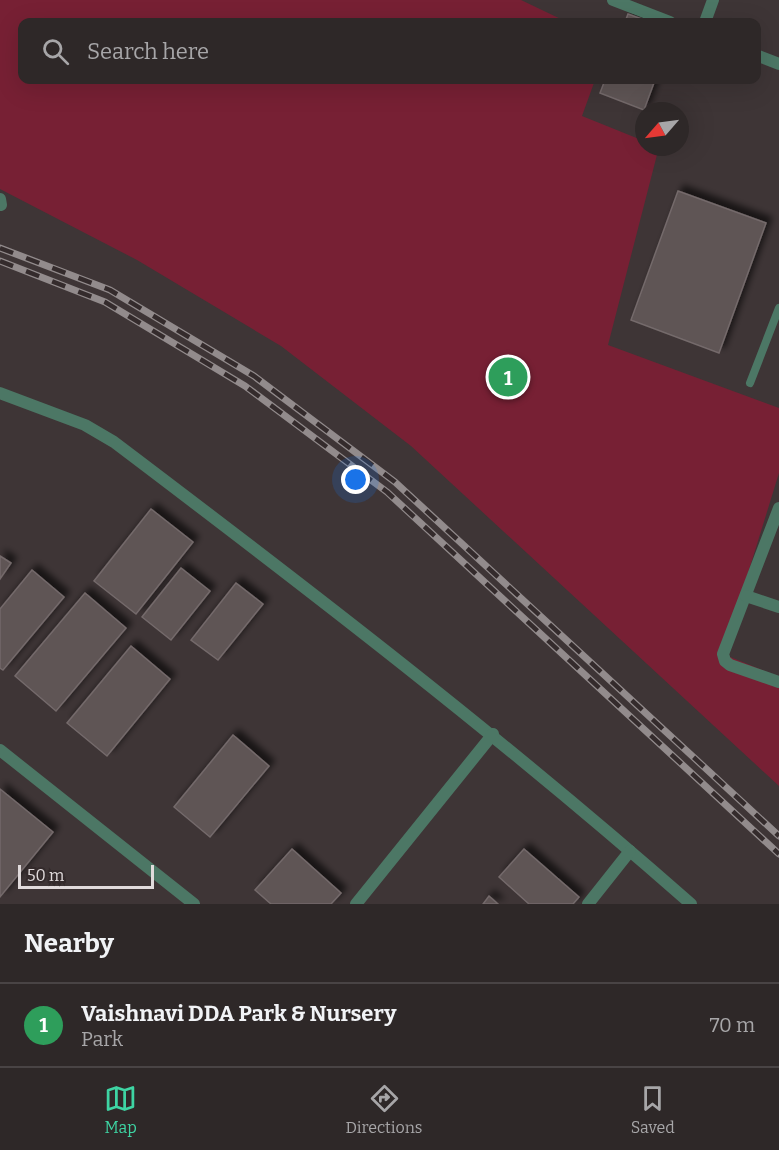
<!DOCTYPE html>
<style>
:root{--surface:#2e2828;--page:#363030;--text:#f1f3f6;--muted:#a7a6a8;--line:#494445;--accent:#3ed4a3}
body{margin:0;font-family:Bitter,serif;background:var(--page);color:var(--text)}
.compass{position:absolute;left:635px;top:102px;width:54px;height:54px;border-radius:50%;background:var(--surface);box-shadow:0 6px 24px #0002;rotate:242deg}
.scale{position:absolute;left:18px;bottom:15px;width:136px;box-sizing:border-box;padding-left:6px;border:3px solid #e1dbdc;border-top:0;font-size:16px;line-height:21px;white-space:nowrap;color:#e1dbdc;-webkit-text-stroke:4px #342b2c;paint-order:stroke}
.you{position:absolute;left:356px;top:480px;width:21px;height:21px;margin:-15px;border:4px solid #fff;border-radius:50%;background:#1a73e8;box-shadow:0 0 0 9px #1a73e833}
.badge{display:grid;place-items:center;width:39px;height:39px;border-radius:50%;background:var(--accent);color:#fff;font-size:20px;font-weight:700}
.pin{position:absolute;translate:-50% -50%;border:3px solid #fff;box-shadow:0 2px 6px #0006}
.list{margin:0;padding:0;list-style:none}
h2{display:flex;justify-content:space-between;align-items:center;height:78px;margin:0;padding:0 24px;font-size:26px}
h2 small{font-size:20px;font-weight:400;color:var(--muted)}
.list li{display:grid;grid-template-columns:39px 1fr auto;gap:18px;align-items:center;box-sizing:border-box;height:84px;padding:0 24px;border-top:2px solid var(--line)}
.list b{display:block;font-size:22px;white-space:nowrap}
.list p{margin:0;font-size:20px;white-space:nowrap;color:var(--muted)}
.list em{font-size:20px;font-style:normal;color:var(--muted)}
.icon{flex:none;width:33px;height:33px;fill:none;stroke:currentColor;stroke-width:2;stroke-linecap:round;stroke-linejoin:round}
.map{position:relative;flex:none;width:779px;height:904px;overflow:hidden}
.search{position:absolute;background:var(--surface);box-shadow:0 6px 24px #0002;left:18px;right:18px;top:18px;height:66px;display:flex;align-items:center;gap:15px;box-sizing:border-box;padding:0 21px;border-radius:12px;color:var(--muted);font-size:22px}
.sheet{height:162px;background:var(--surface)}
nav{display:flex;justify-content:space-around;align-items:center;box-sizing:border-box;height:84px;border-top:2px solid var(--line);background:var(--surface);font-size:16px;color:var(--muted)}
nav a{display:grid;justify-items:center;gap:3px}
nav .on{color:var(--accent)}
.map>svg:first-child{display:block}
.green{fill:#772034}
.building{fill:#5e5455;stroke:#746a6b;stroke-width:1.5;filter:url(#shadow)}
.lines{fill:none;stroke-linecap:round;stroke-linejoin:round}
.service{stroke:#4c7765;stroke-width:8}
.minor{stroke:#4c7765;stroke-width:12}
.tertiary{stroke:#4c7765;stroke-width:12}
.rail-casing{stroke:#928b8c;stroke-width:7}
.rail{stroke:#342b2c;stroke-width:4.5;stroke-dasharray:14;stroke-linecap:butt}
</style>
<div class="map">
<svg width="779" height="904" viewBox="0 0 779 904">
<defs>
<filter id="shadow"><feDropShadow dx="5.5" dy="-5.5" stdDeviation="3" flood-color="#0009"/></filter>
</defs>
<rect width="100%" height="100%" fill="#3e3536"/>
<polygon class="green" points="0,0 521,0 567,22 22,22 22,80 595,80 582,116 644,141 644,147 659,147 608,345 779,408 779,473 723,654 779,677 779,786 411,446 281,346 137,260 0,189"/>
<g class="building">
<polygon points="628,14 650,22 625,22"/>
<polygon points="605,80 655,80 644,110 600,93"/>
<polygon points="678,191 766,223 719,353 631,320"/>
<polygon points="151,509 193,542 136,614 94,581"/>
<polygon points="0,556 11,563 0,579"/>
<polygon points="181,568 210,591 171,640 142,617"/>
<polygon points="32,570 64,597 3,670 0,668 0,609"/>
<polygon points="236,583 263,604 218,660 191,640"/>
<polygon points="85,593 126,628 56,711 15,676"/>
<polygon points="131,646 170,679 107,756 67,723"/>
<polygon points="233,735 269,766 210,837 174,807"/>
<polygon points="0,789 53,832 0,897"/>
<polygon points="292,849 341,893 331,904 271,904 255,890"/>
<polygon points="524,849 579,897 573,904 529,904 499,877"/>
<polygon points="489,896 498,904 483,904"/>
</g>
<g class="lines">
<polyline class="service" points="750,383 779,308"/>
<g class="minor">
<polyline points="705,22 713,0"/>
<polyline points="0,199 1,205"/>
<path d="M0,393L85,425L114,442C311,591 506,741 691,904"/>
<polyline points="779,508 723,654 725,661 730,665 779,682"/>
<polyline points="746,596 779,607"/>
<polyline points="0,750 194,904"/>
<polyline points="356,904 493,734"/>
<polyline points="588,904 630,851"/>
</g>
<g class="tertiary">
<polyline points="613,0 670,22"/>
<polyline points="756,55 779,64"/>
</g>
<defs>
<g id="rail">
<polyline points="0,248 110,290 254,376 395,482 779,836"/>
<polyline points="0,261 105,302 245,386 387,492 779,854"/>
</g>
</defs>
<use href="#rail" class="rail-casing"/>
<use href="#rail" class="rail"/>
</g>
</svg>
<svg class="compass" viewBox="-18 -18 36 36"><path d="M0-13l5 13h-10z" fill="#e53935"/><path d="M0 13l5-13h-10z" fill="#a7a6a8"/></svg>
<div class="scale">50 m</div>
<div class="you"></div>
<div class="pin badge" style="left:508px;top:377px;background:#2e9e5b">1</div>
<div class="search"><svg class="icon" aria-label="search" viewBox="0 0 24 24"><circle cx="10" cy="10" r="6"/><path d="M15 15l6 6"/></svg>Search here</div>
</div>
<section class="sheet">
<h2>Nearby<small></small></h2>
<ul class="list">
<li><span class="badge" style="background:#2e9e5b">1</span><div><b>Vaishnavi DDA Park &amp; Nursery</b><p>Park</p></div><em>70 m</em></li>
</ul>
</section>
<nav>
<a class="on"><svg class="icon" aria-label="map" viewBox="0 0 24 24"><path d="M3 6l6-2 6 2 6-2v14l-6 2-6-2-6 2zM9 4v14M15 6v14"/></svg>Map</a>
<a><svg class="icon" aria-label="directions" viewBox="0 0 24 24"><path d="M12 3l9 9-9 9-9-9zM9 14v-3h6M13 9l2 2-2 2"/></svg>Directions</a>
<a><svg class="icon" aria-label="saved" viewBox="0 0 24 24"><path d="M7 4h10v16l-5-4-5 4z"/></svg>Saved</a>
</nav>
